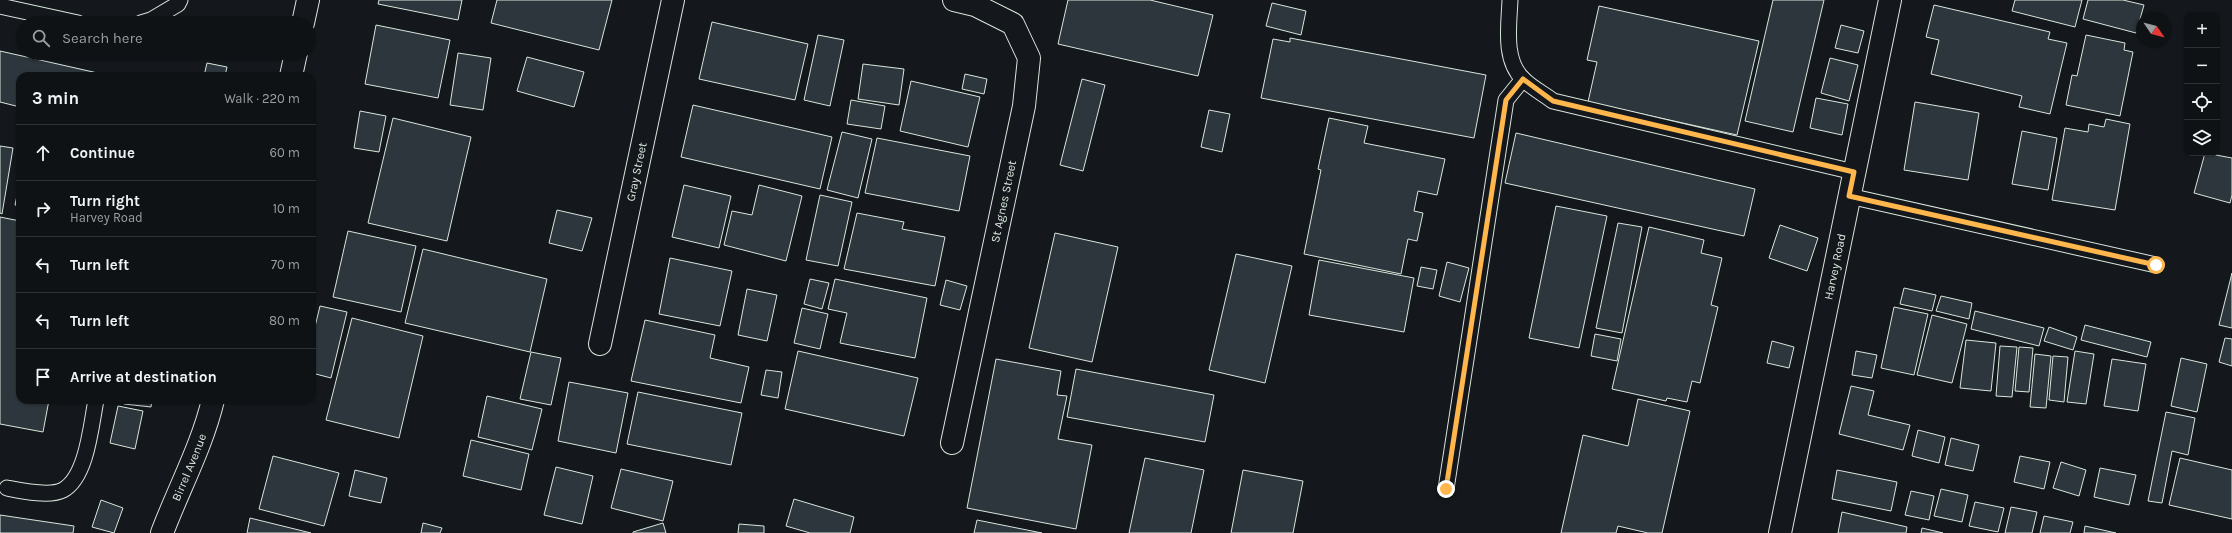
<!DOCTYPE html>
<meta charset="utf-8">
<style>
:root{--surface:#0f1215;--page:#1d2022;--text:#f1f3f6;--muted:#9b9ea0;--line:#2f3234}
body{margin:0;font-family:Karla,sans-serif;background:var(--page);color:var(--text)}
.controls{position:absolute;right:12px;top:12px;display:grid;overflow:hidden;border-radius:8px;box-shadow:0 1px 3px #0004}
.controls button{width:36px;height:36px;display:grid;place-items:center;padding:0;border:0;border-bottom:1px solid var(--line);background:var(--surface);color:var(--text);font:20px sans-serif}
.compass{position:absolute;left:2136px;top:12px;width:36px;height:36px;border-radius:50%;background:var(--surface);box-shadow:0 1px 3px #0004;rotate:125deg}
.stop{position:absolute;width:12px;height:12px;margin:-9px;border:3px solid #ffb74d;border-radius:50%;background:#fff}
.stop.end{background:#ffb74d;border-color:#fff;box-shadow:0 1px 4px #0008}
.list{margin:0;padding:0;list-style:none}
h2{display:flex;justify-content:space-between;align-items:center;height:52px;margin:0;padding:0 16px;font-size:17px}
h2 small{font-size:13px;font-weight:400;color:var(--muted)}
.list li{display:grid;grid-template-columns:26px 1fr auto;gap:12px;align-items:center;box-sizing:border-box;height:56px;padding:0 16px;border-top:1px solid var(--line)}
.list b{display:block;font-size:15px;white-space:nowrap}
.list p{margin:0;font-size:13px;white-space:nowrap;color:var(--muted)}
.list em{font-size:13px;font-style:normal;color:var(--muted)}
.icon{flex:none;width:22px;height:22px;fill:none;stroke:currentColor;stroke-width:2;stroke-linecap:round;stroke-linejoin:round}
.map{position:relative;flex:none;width:2232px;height:533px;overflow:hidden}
.search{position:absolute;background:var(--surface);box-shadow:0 1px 3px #0004;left:16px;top:16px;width:300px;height:44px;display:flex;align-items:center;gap:10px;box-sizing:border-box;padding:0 14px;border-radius:22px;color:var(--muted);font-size:15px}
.panel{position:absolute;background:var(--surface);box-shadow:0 1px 3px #0004;left:16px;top:72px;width:300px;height:332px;border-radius:12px}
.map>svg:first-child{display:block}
.building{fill:#2c363c;stroke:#d8e6dc}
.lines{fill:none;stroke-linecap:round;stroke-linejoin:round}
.service-casing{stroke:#d8e6dc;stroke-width:17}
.minor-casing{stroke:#d8e6dc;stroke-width:24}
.tertiary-casing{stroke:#d8e6dc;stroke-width:24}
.service{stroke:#14181c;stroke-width:15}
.minor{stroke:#14181c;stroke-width:22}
.tertiary{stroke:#14181c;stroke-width:22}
.route{stroke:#ffb74d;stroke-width:5}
.labels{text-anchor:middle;stroke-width:3;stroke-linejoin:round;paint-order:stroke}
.street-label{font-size:12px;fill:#d8e6dc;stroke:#14181c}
</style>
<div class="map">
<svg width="2232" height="533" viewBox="0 0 2232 533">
<rect width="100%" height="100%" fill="#14181c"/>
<g class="building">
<polygon points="379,0 462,0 458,20 378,4"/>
<polygon points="497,0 612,0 599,50 491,23"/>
<polygon points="1068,0 1150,0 1213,15 1198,76 1058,44"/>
<polygon points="1773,0 1824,0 1793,132 1745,121"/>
<polygon points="2015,0 2082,0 2075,27 2012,11"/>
<polygon points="2088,0 2123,0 2144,5 2136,33 2083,19"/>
<polygon points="1272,3 1306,11 1301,35 1266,26"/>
<polygon points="1934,5 2050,32 2048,39 2067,43 2050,114 2019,107 2022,96 1931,74 1939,40 1926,37"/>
<polygon points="1599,6 1759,41 1737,135 1588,102 1597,62 1587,60"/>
<polygon points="712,22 808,44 795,100 699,79"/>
<polygon points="376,25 450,40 438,98 365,84"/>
<polygon points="1841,25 1864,31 1858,53 1835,48"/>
<polygon points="818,35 844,40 830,106 804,100"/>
<polygon points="2086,35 2125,43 2124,50 2133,52 2120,116 2066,105 2072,75 2077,76"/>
<polygon points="1290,38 1486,75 1474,138 1261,98 1273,39 1290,42"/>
<polygon points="0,51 111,76 20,76 20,107 0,102"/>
<polygon points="458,53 491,58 483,110 450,105"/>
<polygon points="527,57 584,72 574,107 517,91"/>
<polygon points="1830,58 1858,65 1849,101 1821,93"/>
<polygon points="207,63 227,67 225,76 204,76"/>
<polygon points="863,64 904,69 899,105 858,99"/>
<polygon points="965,74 987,79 984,94 962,89"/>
<polygon points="1082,79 1105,85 1083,171 1060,165"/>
<polygon points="911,81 980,97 968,147 900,131"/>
<polygon points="1816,98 1848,104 1842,135 1810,128"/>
<polygon points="851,100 885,106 881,129 847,124"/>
<polygon points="1915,102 1979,113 1968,180 1904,170"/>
<polygon points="693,105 832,137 820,189 681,157"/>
<polygon points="1209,110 1230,114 1222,152 1201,147"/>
<polygon points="360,111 386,116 379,152 354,148"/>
<polygon points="393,118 471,137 447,241 368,223"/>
<polygon points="1329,118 1368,126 1364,143 1445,159 1437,195 1418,191 1414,211 1423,213 1417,241 1408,239 1401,274 1304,254 1321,170 1318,169"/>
<polygon points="2106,119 2130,124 2115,210 2052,200 2065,128 2088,132 2089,124 2104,127"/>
<polygon points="2022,131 2057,138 2048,190 2012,184"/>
<polygon points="842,132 872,139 858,198 827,190"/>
<polygon points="1516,133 1755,189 1744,236 1505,183"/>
<polygon points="877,138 970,156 959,211 865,193"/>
<polygon points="0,146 13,148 2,214 0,213"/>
<polygon points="2205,153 2232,158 2232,195 2230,203 2194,193"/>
<polygon points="20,181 20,206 15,205"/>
<polygon points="684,185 731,196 719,248 672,237"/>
<polygon points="759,185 802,196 786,261 724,245 732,211 752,215"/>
<polygon points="820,195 852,202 838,266 806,260"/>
<polygon points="1556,206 1607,216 1579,348 1529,338"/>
<polygon points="557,210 592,218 582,251 549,243"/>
<polygon points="857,213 904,222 902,229 945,237 935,286 844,269"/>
<polygon points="0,217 20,221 20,400 49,400 43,432 0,424"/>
<polygon points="1618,223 1642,227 1622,333 1596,328"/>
<polygon points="1780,225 1818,238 1807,271 1769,258"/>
<polygon points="1649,227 1704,240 1701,253 1722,258 1711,305 1718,307 1700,383 1692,381 1687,402 1667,398 1666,401 1612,389"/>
<polygon points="348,231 416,246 401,312 333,297"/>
<polygon points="1055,233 1118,247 1092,362 1029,348"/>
<polygon points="423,249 547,279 530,352 405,323"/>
<polygon points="1236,254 1292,266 1265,383 1209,370"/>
<polygon points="670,258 732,271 720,326 659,314"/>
<polygon points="1319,260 1414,278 1404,332 1309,315"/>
<polygon points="1447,262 1469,268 1460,302 1439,296"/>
<polygon points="1421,267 1437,270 1433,289 1417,286"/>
<polygon points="2232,273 2232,328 2219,325"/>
<polygon points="810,279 829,283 822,309 804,304"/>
<polygon points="835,279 927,298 915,358 840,343 847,313 828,309"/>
<polygon points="946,280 967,286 960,310 940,305"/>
<polygon points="1904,288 1936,295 1932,311 1900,304"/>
<polygon points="747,289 777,295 767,341 738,335"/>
<polygon points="1941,296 1972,303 1969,319 1936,311"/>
<polygon points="320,306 347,312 331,378 312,373 312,339"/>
<polygon points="1894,307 1928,314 1914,375 1881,368"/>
<polygon points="802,308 828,314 820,349 794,343"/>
<polygon points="1975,311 2044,328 2039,346 1971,329"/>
<polygon points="1932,315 1967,324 1952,383 1917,375"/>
<polygon points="352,318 423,336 399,438 326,420"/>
<polygon points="645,320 715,335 710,358 749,367 741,403 631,381"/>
<polygon points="2085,325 2151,342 2147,357 2081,340"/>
<polygon points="2049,327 2077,337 2073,350 2044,341"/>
<polygon points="1595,334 1621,339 1617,361 1591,356"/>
<polygon points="2225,338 2232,339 2232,366 2219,362"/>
<polygon points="1966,340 1996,343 1991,391 1960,388"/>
<polygon points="1772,341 1794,347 1789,368 1767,363"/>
<polygon points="2000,346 2017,347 2012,397 1996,396"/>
<polygon points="2019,347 2033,348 2029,392 2015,391"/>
<polygon points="798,351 918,378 904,436 785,409"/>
<polygon points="1856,351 1877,355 1872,378 1852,375"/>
<polygon points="2075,351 2094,354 2086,404 2067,402"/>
<polygon points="531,352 561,358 551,405 520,399"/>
<polygon points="2035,354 2051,356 2046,408 2030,407"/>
<polygon points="2053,356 2068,357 2064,402 2049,400"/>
<polygon points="2181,358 2207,364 2197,412 2171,406"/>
<polygon points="996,359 1061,371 1057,395 1067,396 1058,439 1092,445 1076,529 967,508"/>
<polygon points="2112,359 2146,364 2138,411 2104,406"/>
<polygon points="1076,369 1214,395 1205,442 1067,417"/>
<polygon points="766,370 782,372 778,398 761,395"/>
<polygon points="569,382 628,393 616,453 558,441"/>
<polygon points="1851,386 1874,391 1868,415 1910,425 1903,450 1839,434"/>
<polygon points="638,392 742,413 731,465 627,444"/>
<polygon points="487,396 542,409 532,450 478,437"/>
<polygon points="1638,399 1690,411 1662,533 1648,533 1618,526 1616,533 1561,533 1583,435 1628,446"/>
<polygon points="125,400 152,400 151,407 124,404"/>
<polygon points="118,406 143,411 135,449 110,443"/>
<polygon points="2166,412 2195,418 2188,455 2172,451 2162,503 2148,501"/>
<polygon points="1918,430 1945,437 1939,463 1912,456"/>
<polygon points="1951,438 1979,445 1973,471 1945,465"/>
<polygon points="471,440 529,454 521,490 463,476"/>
<polygon points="273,456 339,473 324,526 259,509"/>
<polygon points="2020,456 2050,462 2044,489 2014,482"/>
<polygon points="1145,458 1204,470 1191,533 1129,533"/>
<polygon points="2180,458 2232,470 2232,519 2169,505"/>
<polygon points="2061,462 2086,470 2079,496 2053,488"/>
<polygon points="556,467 593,476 582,524 544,515"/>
<polygon points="2100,468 2136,475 2129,505 2094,497"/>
<polygon points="621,469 673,481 663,521 611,508"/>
<polygon points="355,470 387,478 381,503 349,496"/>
<polygon points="1243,470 1303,481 1293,533 1231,533"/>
<polygon points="1837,470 1897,482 1891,511 1832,499"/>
<polygon points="1941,489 1968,495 1962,522 1934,516"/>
<polygon points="1911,491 1934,496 1929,520 1905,515"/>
<polygon points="794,499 854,517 850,533 810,533 786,526"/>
<polygon points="101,500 123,508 114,533 92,527"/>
<polygon points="1975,502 2004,508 1998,532 1969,526"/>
<polygon points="2011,507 2037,512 2032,533 2005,533"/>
<polygon points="1842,512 1907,527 1906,533 1838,533"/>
<polygon points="0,515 74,526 73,533 0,533"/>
<polygon points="2044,516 2073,522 2070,533 2040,533"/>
<polygon points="250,518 311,533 247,533"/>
<polygon points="977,520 1042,533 974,533"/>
<polygon points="423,523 442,528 440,533 421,533"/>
<polygon points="663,523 666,533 633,533 633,532"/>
<polygon points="739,524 764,526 764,533 738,533"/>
<polygon points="2085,526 2116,533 2084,533"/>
<polygon points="1922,528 1943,533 1921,533"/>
</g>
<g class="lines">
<defs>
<g id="service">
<path d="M1510,0C1509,25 1503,60 1523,79C1532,88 1544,94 1553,101L1854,172"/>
<polyline points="0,6 78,23"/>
<polyline points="141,23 151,20 178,4 180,0"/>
<polyline points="1849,196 2156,265"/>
<path d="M7,488C22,491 50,497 63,490C87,477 91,425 96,400"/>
<polyline points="1446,489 1506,100 1523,79"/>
</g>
<g id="minor">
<path id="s1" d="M600,344L673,0"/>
<path id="s2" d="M952,443L1024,106L1029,58L1013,24L975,5L954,0"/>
<path id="s3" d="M1780,533L1890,0"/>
</g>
<g id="tertiary">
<polyline points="303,23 308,0"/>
<polyline points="291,76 296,53"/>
<path id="s4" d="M162,533C179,488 202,446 213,400"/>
</g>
</defs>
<use href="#service" class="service-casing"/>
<use href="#minor" class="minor-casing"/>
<use href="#tertiary" class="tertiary-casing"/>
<use href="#service" class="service"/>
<use href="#minor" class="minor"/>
<use href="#tertiary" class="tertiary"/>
</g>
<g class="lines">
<polyline class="route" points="1446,489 1506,100 1523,79 1553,101 1854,172 1849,196 2156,265"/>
</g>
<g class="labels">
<g class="street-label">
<text dy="4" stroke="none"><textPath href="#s1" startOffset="176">Gray Street</textPath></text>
<text dy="4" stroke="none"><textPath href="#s2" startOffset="247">St Agnes Street</textPath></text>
<text dy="4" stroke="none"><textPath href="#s3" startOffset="272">Harvey Road</textPath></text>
<text dy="4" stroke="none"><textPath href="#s4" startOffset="71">Birrel Avenue</textPath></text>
</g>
</g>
</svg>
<div class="controls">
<button>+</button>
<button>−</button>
<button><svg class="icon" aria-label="locate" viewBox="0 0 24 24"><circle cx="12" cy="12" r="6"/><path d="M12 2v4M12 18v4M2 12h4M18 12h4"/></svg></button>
<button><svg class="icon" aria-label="layers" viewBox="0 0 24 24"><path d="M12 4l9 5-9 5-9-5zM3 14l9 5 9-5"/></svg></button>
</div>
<svg class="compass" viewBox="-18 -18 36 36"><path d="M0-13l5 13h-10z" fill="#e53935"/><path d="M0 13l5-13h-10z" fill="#9b9ea0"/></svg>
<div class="stop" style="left:2156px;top:265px"></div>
<div class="stop end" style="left:1446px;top:489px"></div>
<div class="search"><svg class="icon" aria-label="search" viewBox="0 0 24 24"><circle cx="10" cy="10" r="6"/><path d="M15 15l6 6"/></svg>Search here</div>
<section class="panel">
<h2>3 min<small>Walk · 220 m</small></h2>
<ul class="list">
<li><svg class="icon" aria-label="ahead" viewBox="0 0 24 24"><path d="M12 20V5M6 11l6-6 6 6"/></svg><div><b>Continue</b></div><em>60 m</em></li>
<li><svg class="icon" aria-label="right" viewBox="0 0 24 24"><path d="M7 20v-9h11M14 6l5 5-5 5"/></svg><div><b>Turn right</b><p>Harvey Road</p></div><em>10 m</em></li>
<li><svg class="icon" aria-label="left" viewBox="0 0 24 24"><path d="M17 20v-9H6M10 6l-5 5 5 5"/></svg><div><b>Turn left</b></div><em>70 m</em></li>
<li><svg class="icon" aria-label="left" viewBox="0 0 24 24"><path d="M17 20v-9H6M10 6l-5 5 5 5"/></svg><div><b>Turn left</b></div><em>80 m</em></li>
<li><svg class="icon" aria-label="arrive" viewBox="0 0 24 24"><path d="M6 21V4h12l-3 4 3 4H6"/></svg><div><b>Arrive at destination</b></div></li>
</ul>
</section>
</div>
